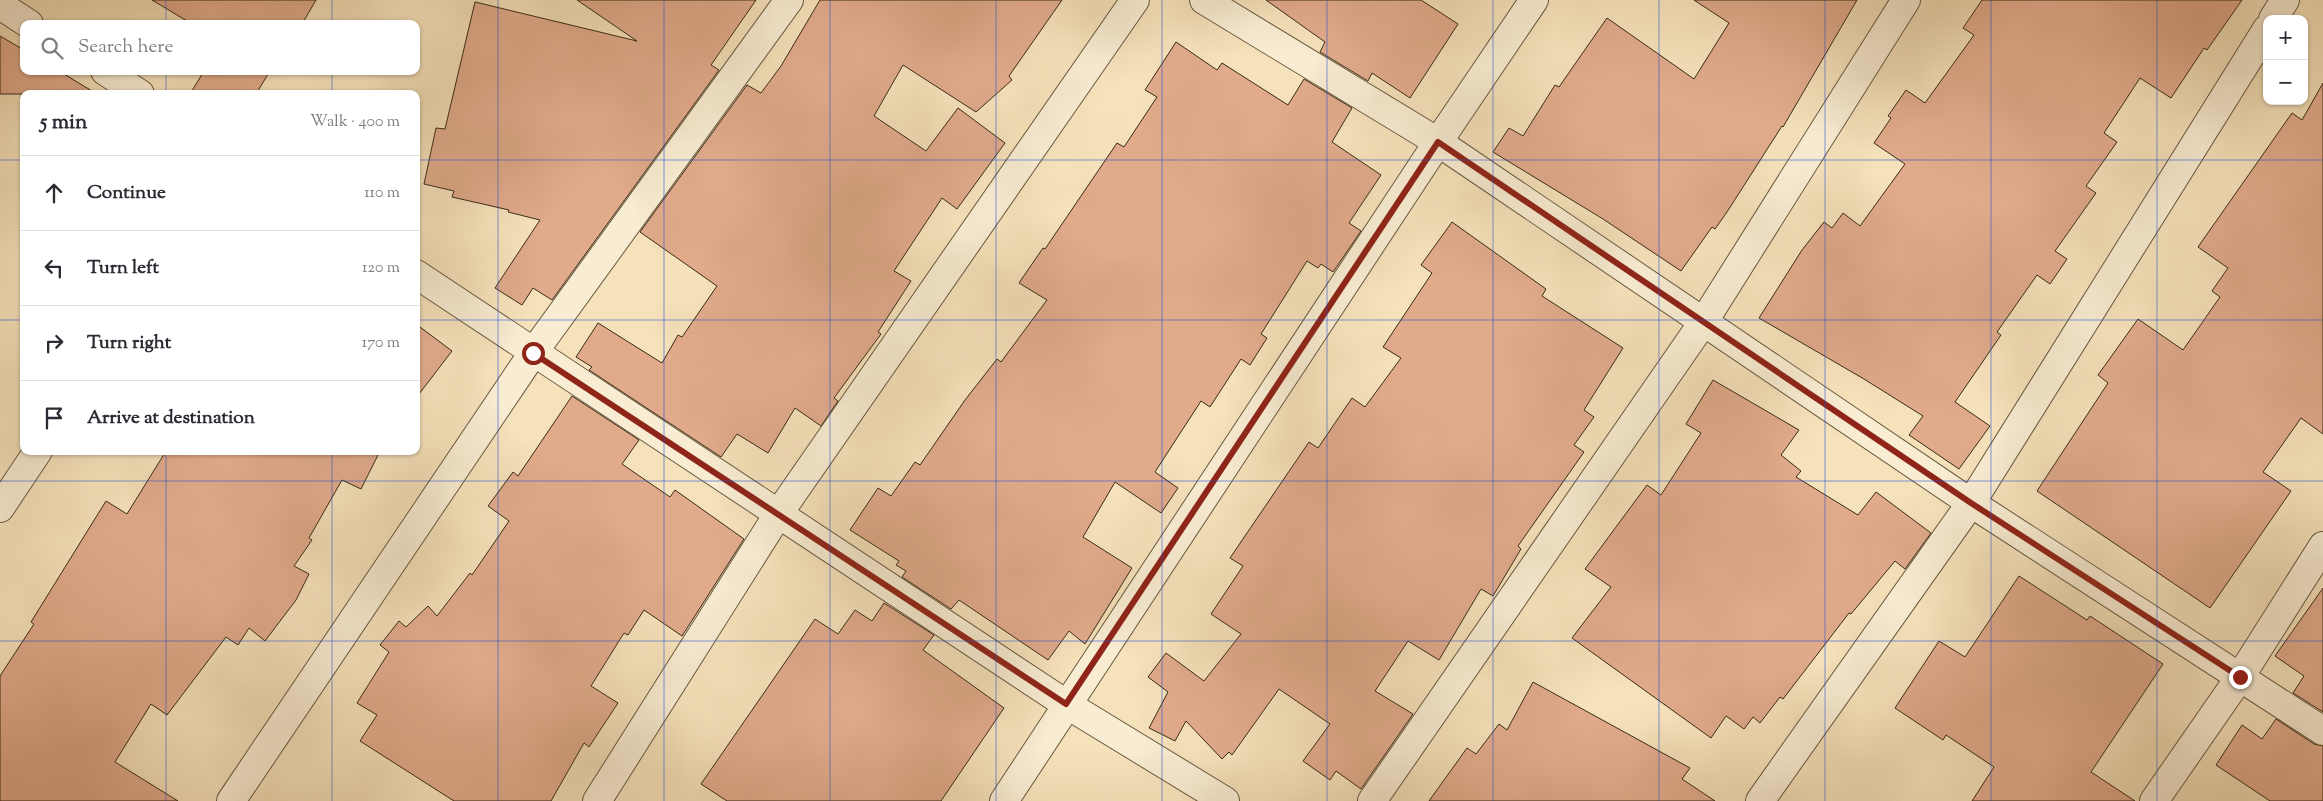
<!DOCTYPE html>
<meta charset="utf-8">
<style>
:root{--surface:#fff;--page:#f7f7f7;--text:#2b2b33;--muted:#7c7c81;--line:#e1e1e2}
body{margin:0;font-family:"Sorts Mill Goudy",serif;background:var(--page);color:var(--text)}
.controls{position:absolute;right:15px;top:15px;display:grid;overflow:hidden;border-radius:10px;box-shadow:0 1px 4px #0004}
.controls button{width:45px;height:45px;display:grid;place-items:center;padding:0;border:0;border-bottom:1px solid var(--line);background:var(--surface);color:var(--text);font:25px sans-serif}
.stop{position:absolute;width:15px;height:15px;margin:-11px;border:4px solid #8f2418;border-radius:50%;background:#fff}
.stop.end{background:#8f2418;border-color:#fff;box-shadow:0 1px 5px #0008}
.list{margin:0;padding:0;list-style:none}
h2{display:flex;justify-content:space-between;align-items:center;height:65px;margin:0;padding:0 20px;font-size:21px}
h2 small{font-size:16px;font-weight:400;color:var(--muted)}
.list li{display:grid;grid-template-columns:32px 1fr auto;gap:15px;align-items:center;box-sizing:border-box;height:75px;padding:0 20px;border-top:1px solid var(--line)}
.list b{display:block;font-size:19px;white-space:nowrap}
.list em{font-size:16px;font-style:normal;color:var(--muted)}
.icon{flex:none;width:28px;height:28px;fill:none;stroke:currentColor;stroke-width:2;stroke-linecap:round;stroke-linejoin:round}
.map{position:relative;flex:none;width:2323px;height:801px;overflow:hidden}
.search{position:absolute;background:var(--surface);box-shadow:0 1px 4px #0004;left:20px;top:20px;width:400px;height:55px;display:flex;align-items:center;gap:12px;box-sizing:border-box;padding:0 18px;border-radius:10px;color:var(--muted);font-size:19px}
.panel{position:absolute;background:var(--surface);box-shadow:0 1px 4px #0004;left:20px;top:90px;width:400px;height:365px;border-radius:10px}
.map>svg:first-child{display:block}
.building{fill:#e0aa8b;stroke:#392b17}
.lines{fill:none;stroke-linecap:round;stroke-linejoin:round}
.minor-casing{stroke:#685840;stroke-width:30}
.minor{stroke:#f8ecd2;stroke-width:28}
.route{stroke:#8f2418;stroke-width:6}
.grid{fill:none;stroke:#1d4ed8;stroke-width:1;stroke-opacity:0.55}
</style>
<div class="map">
<svg width="2323" height="801" viewBox="0 0 2323 801">
<rect width="100%" height="100%" fill="#f5e1ba"/>
<filter id="stains"><feTurbulence type="fractalNoise" baseFrequency=".004" numOctaves="4"/><feColorMatrix values="0 0 0 0 .2 0 0 0 0 .09 0 0 0 0 .02 0 0 0 .5 -.17"/></filter>
<radialGradient id="worn" r=".72"><stop offset=".6" stop-color="#630" stop-opacity="0"/><stop offset="1" stop-color="#630" stop-opacity=".3"/></radialGradient>
<g class="building">
<polygon points="152,0 316,0 302,24 192,24"/>
<polygon points="577,0 756,0 711,65 719,70 552,300 533,288 522,305 495,288 540,220 508,212 509,210 452,197 454,191 424,184 436,128 445,129 475,2 637,41"/>
<polygon points="820,0 1062,0 1009,76 1012,80 976,112 903,65 874,116 926,151 958,108 1005,143 957,209 942,198 894,271 911,281 878,332 881,334 834,398 838,401 821,426 795,408 768,453 737,434 721,457 589,370 592,367 576,357 598,323 662,363 678,335 682,337 717,286 640,232 747,85 761,93 781,66"/>
<polygon points="1266,0 1421,0 1458,24 1410,98 1372,73 1368,81 1320,52 1325,42"/>
<polygon points="1694,0 1857,0 1783,127 1782,126 1727,212 1715,229 1712,227 1681,271 1603,219 1493,152 1509,128 1523,136 1555,85 1559,87 1607,18 1694,79 1729,23"/>
<polygon points="1982,0 2242,0 2207,50 2204,48 2171,98 2140,78 2104,133 2117,142 2086,186 2096,193 2055,251 2067,259 2050,284 2037,275 1997,332 2001,335 1955,402 1990,426 1959,469 1909,435 1923,416 1864,379 1759,318 1802,250 1824,222 1832,228 1843,213 1860,226 1905,164 1874,143 1891,118 1888,116 1906,90 1925,103 1974,35 1963,28"/>
<polygon points="0,36 24,50 24,71 59,71 97,94 0,94"/>
<polygon points="1176,42 1217,70 1222,63 1288,105 1304,79 1352,108 1332,142 1381,175 1349,223 1361,231 1333,272 1321,264 1318,268 1307,261 1261,334 1267,338 1250,365 1241,359 1210,407 1201,401 1155,472 1178,488 1161,513 1115,482 1083,537 1132,568 1085,644 1069,631 1048,660 959,600 951,609 902,577 906,571 896,565 899,561 850,530 878,488 891,496 915,462 920,465 965,400 997,359 1001,362 1047,300 1019,283 1043,248 1045,249 1117,143 1124,147 1157,97 1145,90"/>
<polygon points="204,71 270,71 256,94 190,94"/>
<polygon points="2323,83 2323,434 2301,418 2263,472 2291,491 2210,608 2037,491 2108,383 2098,375 2138,319 2183,350 2220,297 2212,291 2228,268 2198,247 2292,113 2302,120"/>
<polygon points="1452,222 1546,289 1542,296 1623,348 1584,410 1594,417 1574,445 1584,452 1518,546 1521,549 1493,596 1481,589 1439,660 1408,641 1375,691 1413,714 1361,789 1336,771 1330,780 1303,761 1330,724 1279,689 1232,755 1229,752 1222,759 1186,721 1175,741 1149,728 1168,692 1148,677 1166,653 1204,681 1241,634 1211,614 1243,566 1230,558 1309,442 1318,448 1352,398 1365,407 1401,358 1383,347 1432,273 1421,265"/>
<polygon points="416,324 452,351 416,398"/>
<polygon points="1713,380 1799,430 1781,455 1801,471 1796,477 1858,515 1876,492 1931,533 1905,569 1895,561 1851,614 1849,613 1783,699 1780,697 1760,723 1753,717 1744,729 1726,716 1711,738 1572,638 1611,587 1585,569 1647,485 1661,495 1701,433 1686,424"/>
<polygon points="572,396 639,440 622,464 670,497 675,490 744,539 682,636 644,610 628,635 624,633 591,686 618,703 589,747 584,743 551,801 454,801 360,741 377,715 357,703 389,652 380,645 399,621 406,627 428,606 437,616 470,573 472,575 509,521 488,506 513,472 518,476"/>
<polygon points="166,451 380,451 361,489 342,480 309,538 312,540 294,566 309,574 296,600 265,641 249,628 238,645 226,637 167,715 151,704 115,762 178,801 0,801 0,676 34,624 31,622 106,501 127,514"/>
<polygon points="2019,576 2087,620 2090,616 2163,664 2091,772 2135,801 1972,801 1994,767 1946,735 1943,740 1895,708 1939,641 1965,657"/>
<polygon points="2323,588 2323,712 2293,693 2304,676 2275,656"/>
<polygon points="884,603 934,635 923,650 1004,708 941,801 727,801 701,784 815,619 838,634 855,610 872,621"/>
<polygon points="1533,682 1690,768 1682,779 1715,801 1429,801 1467,748 1476,754 1499,724 1507,730"/>
<polygon points="2276,719 2314,744 2323,746 2323,801 2270,801 2216,765 2242,725 2262,739"/>
</g>
<g class="lines">
<defs>
<g id="minor">
<polyline points="1204,0 1438,142 1971,503 2323,731"/>
<polyline points="0,5 29,24"/>
<polyline points="2273,19 2285,0"/>
<polyline points="105,71 140,94"/>
<polyline points="416,274 1066,704 1225,801"/>
<polyline points="0,508 38,451"/>
<polyline points="231,801 533,353 789,0"/>
<polyline points="597,801 779,513 1135,0"/>
<polyline points="1004,801 1438,142 1534,0"/>
<polyline points="1372,801 1704,321 1906,0"/>
<polyline points="1760,801 1971,503 2267,29"/>
<polyline points="2154,801 2240,677 2323,546"/>
</g>
</defs>
<use href="#minor" class="minor-casing"/>
<use href="#minor" class="minor"/>
</g>
<g class="lines">
<polyline class="route" points="533,353 1066,704 1438,142 1971,503 2240,677"/>
</g>
<path class="grid" d="M166,0V24M332,0V24M498,0V801M664,0V801M830,0V801M996,0V801M1162,0V801M1327,0V801M1493,0V801M1659,0V801M1825,0V801M1991,0V801M2157,0V801M166,71V94M332,71V94M0,160H24M416,160H2323M0,320H24M416,320H2323M166,451V801M332,451V801M0,481H2323M0,641H2323"/>
<rect width="100%" height="100%" filter="url(#stains)"/>
<rect width="100%" height="100%" fill="url(#worn)"/>
</svg>
<div class="controls">
<button>+</button>
<button>−</button>
</div>
<div class="stop" style="left:533px;top:353px"></div>
<div class="stop end" style="left:2240px;top:677px"></div>
<div class="search"><svg class="icon" aria-label="search" viewBox="0 0 24 24"><circle cx="10" cy="10" r="6"/><path d="M15 15l6 6"/></svg>Search here</div>
<section class="panel">
<h2>5 min<small>Walk · 400 m</small></h2>
<ul class="list">
<li><svg class="icon" aria-label="ahead" viewBox="0 0 24 24"><path d="M12 20V5M6 11l6-6 6 6"/></svg><div><b>Continue</b></div><em>110 m</em></li>
<li><svg class="icon" aria-label="left" viewBox="0 0 24 24"><path d="M17 20v-9H6M10 6l-5 5 5 5"/></svg><div><b>Turn left</b></div><em>120 m</em></li>
<li><svg class="icon" aria-label="right" viewBox="0 0 24 24"><path d="M7 20v-9h11M14 6l5 5-5 5"/></svg><div><b>Turn right</b></div><em>170 m</em></li>
<li><svg class="icon" aria-label="arrive" viewBox="0 0 24 24"><path d="M6 21V4h12l-3 4 3 4H6"/></svg><div><b>Arrive at destination</b></div></li>
</ul>
</section>
</div>
